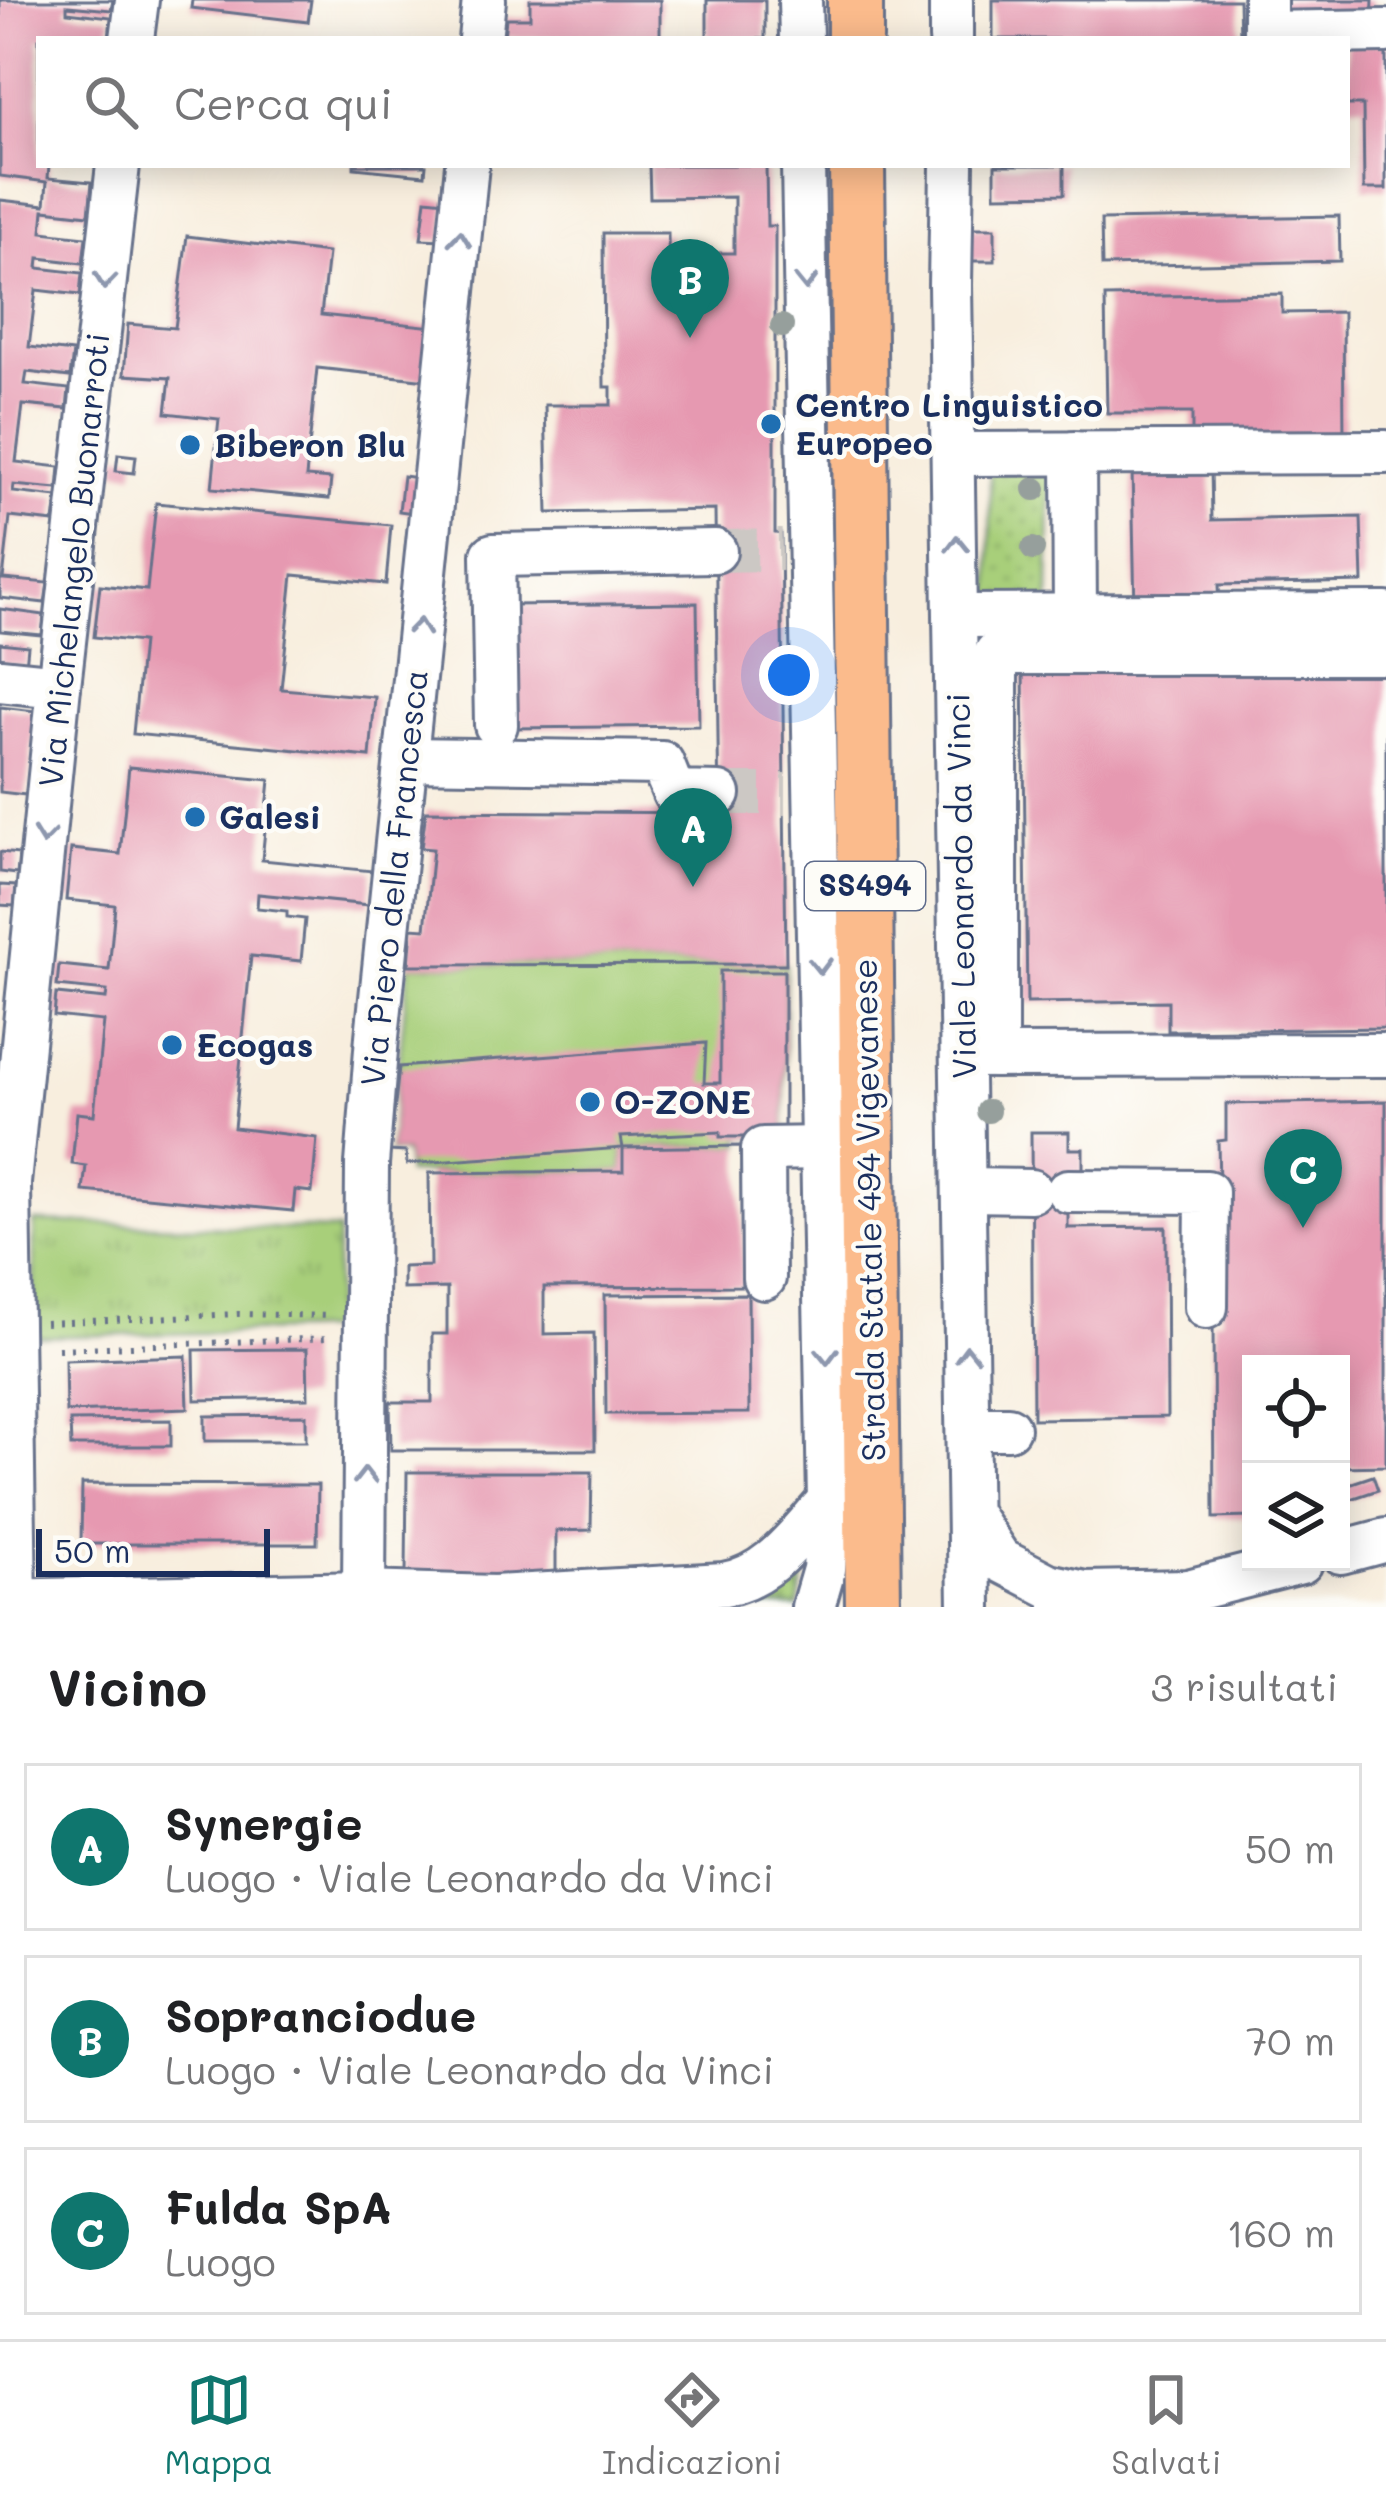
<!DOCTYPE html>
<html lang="it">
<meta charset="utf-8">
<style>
:root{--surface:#fff;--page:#f6f6f6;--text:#202124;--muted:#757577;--line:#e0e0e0;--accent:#0f766e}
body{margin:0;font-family:Mali,sans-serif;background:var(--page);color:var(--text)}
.controls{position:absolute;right:36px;bottom:36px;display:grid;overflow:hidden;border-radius:0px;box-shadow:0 6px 30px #0003}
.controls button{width:108px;height:108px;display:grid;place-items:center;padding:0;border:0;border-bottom:3px solid var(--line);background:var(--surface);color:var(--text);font:60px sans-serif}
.scale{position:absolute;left:36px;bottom:30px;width:234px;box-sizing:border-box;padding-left:12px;border:6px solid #1b2f5e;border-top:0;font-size:33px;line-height:42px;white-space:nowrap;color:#1b2f5e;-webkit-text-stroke:9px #fdfcf7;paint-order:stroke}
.you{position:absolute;left:789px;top:675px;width:42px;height:42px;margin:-30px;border:9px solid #fff;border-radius:50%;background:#1a73e8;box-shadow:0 0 0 18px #1a73e833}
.badge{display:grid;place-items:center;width:78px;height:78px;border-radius:50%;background:var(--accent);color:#fff;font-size:39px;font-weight:700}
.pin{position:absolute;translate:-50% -99px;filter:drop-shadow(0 3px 6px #0008)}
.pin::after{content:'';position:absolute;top:63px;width:42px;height:36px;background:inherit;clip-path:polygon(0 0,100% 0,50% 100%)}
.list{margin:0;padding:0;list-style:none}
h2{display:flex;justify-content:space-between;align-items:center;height:156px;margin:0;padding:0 48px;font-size:51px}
h2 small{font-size:39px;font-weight:400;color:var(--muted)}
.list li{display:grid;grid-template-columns:78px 1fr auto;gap:36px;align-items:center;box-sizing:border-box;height:168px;margin:0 24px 24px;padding:0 24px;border:3px solid var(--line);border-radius:0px}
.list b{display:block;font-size:45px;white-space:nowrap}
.list p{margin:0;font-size:39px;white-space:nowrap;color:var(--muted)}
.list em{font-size:39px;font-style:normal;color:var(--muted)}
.icon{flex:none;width:66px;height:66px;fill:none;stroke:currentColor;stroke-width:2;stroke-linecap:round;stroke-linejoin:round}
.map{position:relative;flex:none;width:1386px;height:1607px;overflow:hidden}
.search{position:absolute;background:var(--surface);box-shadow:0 6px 30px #0003;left:36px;right:36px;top:36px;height:132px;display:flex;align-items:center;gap:30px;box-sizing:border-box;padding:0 42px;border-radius:0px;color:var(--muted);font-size:45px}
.sheet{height:732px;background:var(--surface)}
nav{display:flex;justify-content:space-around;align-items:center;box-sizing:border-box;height:168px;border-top:3px solid var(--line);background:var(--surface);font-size:33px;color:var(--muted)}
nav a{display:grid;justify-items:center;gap:6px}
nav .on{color:var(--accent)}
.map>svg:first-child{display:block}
.grass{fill:url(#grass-dots);stroke:#627f6c;stroke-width:3}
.park{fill:url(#park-tufts);stroke:#627f6c;stroke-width:3}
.pitch{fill:#a8cf7a;stroke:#627f6c;stroke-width:3}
.building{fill:#e699b1}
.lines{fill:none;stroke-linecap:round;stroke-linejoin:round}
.minor-tunnel{stroke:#ccc8c4;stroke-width:42;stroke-dasharray:42 21;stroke-linecap:butt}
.minor-casing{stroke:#68728b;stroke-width:48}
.major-casing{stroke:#68728b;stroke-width:60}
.path{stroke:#68728b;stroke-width:6;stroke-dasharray:3 9;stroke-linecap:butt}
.minor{stroke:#fff;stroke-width:42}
.major{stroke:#fbbb8c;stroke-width:54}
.tree{fill:#969f9c}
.oneway{stroke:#8d97ae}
.poi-dot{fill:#1f6fb2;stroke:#fdfcf7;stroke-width:4.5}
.labels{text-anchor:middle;stroke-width:9;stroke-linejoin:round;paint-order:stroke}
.shield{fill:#fdfcf7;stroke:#5f6c8c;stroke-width:3}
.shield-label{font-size:30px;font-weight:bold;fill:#1b2f5e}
.poi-label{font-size:33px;font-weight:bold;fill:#1b2f5e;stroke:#fdfcf7;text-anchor:start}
.street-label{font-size:33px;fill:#1b2f5e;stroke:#fdfcf7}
</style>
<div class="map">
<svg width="1386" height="1607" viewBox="0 0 1386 1607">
<defs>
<pattern id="grass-dots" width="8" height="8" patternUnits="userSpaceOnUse" patternTransform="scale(3)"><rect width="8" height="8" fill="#a8cf7a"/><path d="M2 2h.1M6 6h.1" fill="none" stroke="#90b26c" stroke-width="1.8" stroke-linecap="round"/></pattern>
<pattern id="park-tufts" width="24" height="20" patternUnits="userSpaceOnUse" patternTransform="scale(3)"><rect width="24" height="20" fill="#a8cf7a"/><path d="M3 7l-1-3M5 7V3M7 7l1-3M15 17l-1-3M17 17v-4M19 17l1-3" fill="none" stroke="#90b26c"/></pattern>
</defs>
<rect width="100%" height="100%" fill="#fdfcf7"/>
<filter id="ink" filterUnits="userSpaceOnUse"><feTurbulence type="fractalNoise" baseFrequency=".00833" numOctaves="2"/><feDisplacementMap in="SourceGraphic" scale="24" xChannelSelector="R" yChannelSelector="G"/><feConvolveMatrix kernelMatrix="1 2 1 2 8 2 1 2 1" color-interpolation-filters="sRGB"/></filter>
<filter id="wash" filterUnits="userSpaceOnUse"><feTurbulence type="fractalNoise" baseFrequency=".004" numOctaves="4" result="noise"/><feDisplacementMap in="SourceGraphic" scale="48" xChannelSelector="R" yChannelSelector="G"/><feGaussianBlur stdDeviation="2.7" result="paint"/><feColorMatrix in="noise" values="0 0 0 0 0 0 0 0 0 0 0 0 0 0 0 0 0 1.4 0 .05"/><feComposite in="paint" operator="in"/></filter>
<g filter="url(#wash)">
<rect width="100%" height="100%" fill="#f8eede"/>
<g class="grass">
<polygon points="990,462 1050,462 1049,606 991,606"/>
<polygon points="810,1546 798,1607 683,1607"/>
</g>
<polygon class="park" points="34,1222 338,1230 333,1330 34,1337"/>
<polygon class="pitch" points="786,964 784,1137 741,1137 741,1146 623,1148 623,1171 407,1173 406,1153 390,1151 409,965"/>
<g id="blocks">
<g class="building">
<polygon points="0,0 113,0 111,10 67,6 67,12 111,17 109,39 39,39 39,165 49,165 48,178 92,182 89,215 44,210 42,232 86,237 83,263 39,258 38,268 82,273 80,295 36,290 29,347 73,352 70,377 27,372 25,384 69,389 67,409 23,405 16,462 60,467 58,489 14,485 13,492 57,497 54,522 10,517 3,579 48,583 45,603 0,598 0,200 45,205 47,182 0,176"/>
<polygon points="192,0 311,0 308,22 191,8"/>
<polygon points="530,0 660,0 660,36 504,38 506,18 530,18"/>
<rect x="707" y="0" width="58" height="39"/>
<polygon points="993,0 1239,0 1240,39 993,39"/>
<polygon points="1278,0 1373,0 1372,24 1277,22"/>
<polygon points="1386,43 1386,189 1364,189 1363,105 1347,105 1347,44"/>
<polygon points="354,165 426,165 425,175 354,168"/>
<polygon points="649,165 766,165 767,226 775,226 775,533 781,534 786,964 409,965 412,928 425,929 433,849 421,848 426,811 719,813 715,510 548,513 545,405 611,405 611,387 604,387 603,233 668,233 669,290 706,290 706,253 734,253 734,197 650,198"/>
<polygon points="995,165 1064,165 1064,194 995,195"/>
<polygon points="426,199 446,201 443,240 421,239"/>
<polygon points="1339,216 1340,261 1102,266 1101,220"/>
<polygon points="967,228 995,228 995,261 968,261"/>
<polygon points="187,236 328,253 321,315 434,327 428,380 317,368 306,477 331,479 329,499 212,488 219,419 166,413 170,378 124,375 128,324 175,328"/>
<polygon points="1282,294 1282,313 1343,312 1344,439 1192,439 1192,413 1107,413 1105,297"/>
<polygon points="118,454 136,456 134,473 116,471"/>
<polygon points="1211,467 1212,520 1361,517 1363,582 1219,585 1220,608 1135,610 1132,469"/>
<polygon points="403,476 418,478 414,513 399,511"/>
<polygon points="156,503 391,525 386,584 293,575 281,689 375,697 370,757 133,734 142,642 94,637 100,585 147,590"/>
<polygon points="697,603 699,726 511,728 509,605"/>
<polygon points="0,609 44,615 42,635 0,631"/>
<polygon points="0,643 28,646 26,666 0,663"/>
<polygon points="1386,662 1386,1028 1168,1031 1168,1001 1027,1003 1023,667"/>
<polygon points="0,707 36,711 26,795 0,792"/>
<polygon points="129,767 270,780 262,860 373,871 369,905 258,894 257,908 287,911 287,917 305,919 301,961 251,956 234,1128 317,1138 312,1192 295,1190 293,1211 83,1191 86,1166 72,1164 77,1113 94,1115 103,1021 54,1016 56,994 106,999 107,991 57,986 59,965 109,970 115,905 66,900 71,849 120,854"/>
<polygon points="0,852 19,854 17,874 0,872"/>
<polygon points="0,885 16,886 14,906 0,905"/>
<polygon points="720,971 784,971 784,1137 720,1137 720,1132 621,1137 623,1148 407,1164 406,1152 390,1151 399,1067 706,1043 704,1083 720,1083"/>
<polygon points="1386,1101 1386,1466 1341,1467 1341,1364 1251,1364 1251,1517 1214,1518 1213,1320 1222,1320 1218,1141 1226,1140 1226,1104"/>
<polygon points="1031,1132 1069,1132 1069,1149 1083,1149 1083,1183 1068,1183 1068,1228 1166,1227 1167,1417 1033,1419"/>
<polygon points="741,1146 742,1286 544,1287 544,1334 594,1333 595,1450 391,1450 390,1402 432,1402 432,1334 447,1334 447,1288 403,1289 403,1267 430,1266 429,1173 623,1171 623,1148"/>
<polygon points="748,1294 749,1413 606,1414 605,1295"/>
<polygon points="307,1349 308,1398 195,1400 194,1350"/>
<polygon points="186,1356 188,1408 66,1412 65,1360"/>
<polygon points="306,1415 306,1441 205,1441 205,1416"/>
<polygon points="171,1420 171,1446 71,1446 70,1421"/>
<polygon points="407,1472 592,1472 591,1530 556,1531 556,1576 406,1576"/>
<polygon points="1373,1476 1378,1490 1348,1500 1343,1486"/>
<polygon points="82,1484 318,1485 317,1544 81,1544"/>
</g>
</g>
</g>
<g filter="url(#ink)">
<use href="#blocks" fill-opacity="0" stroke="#68728b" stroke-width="3"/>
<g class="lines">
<g class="minor-tunnel">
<polyline points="715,551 782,550"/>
<polyline points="719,794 786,794"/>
</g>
<defs>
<g id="minor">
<polyline points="800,0 801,39"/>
<polyline points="951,0 951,39"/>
<polyline points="1265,0 1265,33 1386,31"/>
<polyline points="132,39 137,0"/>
<polyline points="480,39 484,0"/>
<polyline points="803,165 829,1501 824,1569 813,1607"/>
<polyline points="952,165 950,285 970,1607"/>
<polyline points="1074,453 1075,616"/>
<polyline points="956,454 1386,452"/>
<polyline points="958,616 1386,614"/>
<polyline points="0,680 59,686"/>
<polyline points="496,725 493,555 715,551"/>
<polyline points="406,759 662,763 674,793 719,794"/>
<polyline points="971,1056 1386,1055"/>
<polyline points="996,1056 996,653 1386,653"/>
<polyline points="965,1190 1031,1191"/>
<polyline points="1068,1191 1207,1192 1206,1307"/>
<polyline points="764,1278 763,1149 824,1148"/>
<polyline points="968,1428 1008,1428"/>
<polyline points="969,1513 1000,1560 1048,1585 1085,1593"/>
<polyline points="1341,1552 1386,1540"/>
<polyline points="364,1593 367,1164 377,1037 467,165"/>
<path d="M0,1601L364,1593L494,1597L724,1584C771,1576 798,1534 829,1501"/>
<polyline points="15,1607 9,1183 59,686 118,165"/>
<polyline points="1061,1607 1085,1593 1188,1591 1301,1562"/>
</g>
<g id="major">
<polyline points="855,0 855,39"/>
<polyline points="857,165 873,1607"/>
</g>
</defs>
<use href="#minor" class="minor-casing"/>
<use href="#major" class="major-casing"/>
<g class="path">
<polyline points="45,1323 238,1314 332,1316"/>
<polyline points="58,1349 329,1338"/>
</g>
<use href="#minor" class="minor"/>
<use href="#major" class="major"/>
</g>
<g class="tree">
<circle cx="782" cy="326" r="12"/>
<circle cx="1035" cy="489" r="12"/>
<circle cx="1033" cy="549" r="12"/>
<circle cx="988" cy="1111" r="12"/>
</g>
<defs><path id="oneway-chevron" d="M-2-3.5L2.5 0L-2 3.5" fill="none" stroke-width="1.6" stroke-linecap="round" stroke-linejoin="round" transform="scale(3)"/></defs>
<g class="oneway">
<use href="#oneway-chevron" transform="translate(460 239) rotate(-84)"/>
<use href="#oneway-chevron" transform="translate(105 281) rotate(96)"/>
<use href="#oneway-chevron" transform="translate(806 282) rotate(89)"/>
<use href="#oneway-chevron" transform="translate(957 544) rotate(-91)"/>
<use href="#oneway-chevron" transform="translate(419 627) rotate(-84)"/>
<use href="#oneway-chevron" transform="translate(44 836) rotate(96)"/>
<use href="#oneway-chevron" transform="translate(820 966) rotate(89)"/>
<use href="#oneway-chevron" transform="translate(967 1354) rotate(-91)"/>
<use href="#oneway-chevron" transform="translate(827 1356) rotate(89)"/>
<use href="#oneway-chevron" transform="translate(365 1476) rotate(-90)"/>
</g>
</g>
<g class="poi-dot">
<circle cx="771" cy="424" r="12"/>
<circle cx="190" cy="445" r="12"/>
<circle cx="195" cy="817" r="12"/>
<circle cx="172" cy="1045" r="12"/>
<circle cx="590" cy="1102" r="12"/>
</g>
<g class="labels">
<rect class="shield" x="805" y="862" width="120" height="48" rx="9"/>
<g class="shield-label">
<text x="865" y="896">SS494</text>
</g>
<g class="poi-label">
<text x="795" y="417">Centro Linguistico<tspan x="795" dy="38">Europeo</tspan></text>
<text x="214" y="457">Biberon Blu</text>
<text x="219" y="829">Galesi</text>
<text x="196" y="1057">Ecogas</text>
<text x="614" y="1114">O-ZONE</text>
</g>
<g class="street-label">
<text transform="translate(74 560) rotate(-84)" y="12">Via Michelangelo Buonarroti</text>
<text transform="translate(394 878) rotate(-84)" y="12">Via Piero della Francesca</text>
<text transform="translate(961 886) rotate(-91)" y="12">Viale Leonardo da Vinci</text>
<text transform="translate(869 1210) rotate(-91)" y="12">Strada Statale 494 Vigevanese</text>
</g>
</g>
</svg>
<div class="controls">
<button><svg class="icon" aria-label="locate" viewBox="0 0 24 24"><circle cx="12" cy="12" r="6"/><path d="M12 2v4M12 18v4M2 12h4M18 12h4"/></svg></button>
<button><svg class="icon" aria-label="layers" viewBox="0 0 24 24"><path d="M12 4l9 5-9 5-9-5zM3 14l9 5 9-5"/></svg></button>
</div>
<div class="scale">50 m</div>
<div class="you"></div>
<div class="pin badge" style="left:693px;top:887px">A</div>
<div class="pin badge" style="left:690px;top:338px">B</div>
<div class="pin badge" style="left:1303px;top:1228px">C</div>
<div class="search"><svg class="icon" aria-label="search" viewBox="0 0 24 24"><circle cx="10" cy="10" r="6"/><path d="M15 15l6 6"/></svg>Cerca qui</div>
</div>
<section class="sheet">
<h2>Vicino<small>3 risultati</small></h2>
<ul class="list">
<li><span class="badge">A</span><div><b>Synergie</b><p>Luogo · Viale Leonardo da Vinci</p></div><em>50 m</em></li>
<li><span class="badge">B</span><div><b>Sopranciodue</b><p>Luogo · Viale Leonardo da Vinci</p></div><em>70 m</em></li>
<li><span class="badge">C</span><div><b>Fulda SpA</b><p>Luogo</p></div><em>160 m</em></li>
</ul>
</section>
<nav>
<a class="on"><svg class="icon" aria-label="map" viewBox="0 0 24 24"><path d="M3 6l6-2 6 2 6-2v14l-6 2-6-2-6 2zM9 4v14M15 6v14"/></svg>Mappa</a>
<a><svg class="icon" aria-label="directions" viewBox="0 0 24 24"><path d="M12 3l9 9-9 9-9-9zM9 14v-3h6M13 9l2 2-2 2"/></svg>Indicazioni</a>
<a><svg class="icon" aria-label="saved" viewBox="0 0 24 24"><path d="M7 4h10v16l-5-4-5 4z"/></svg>Salvati</a>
</nav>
